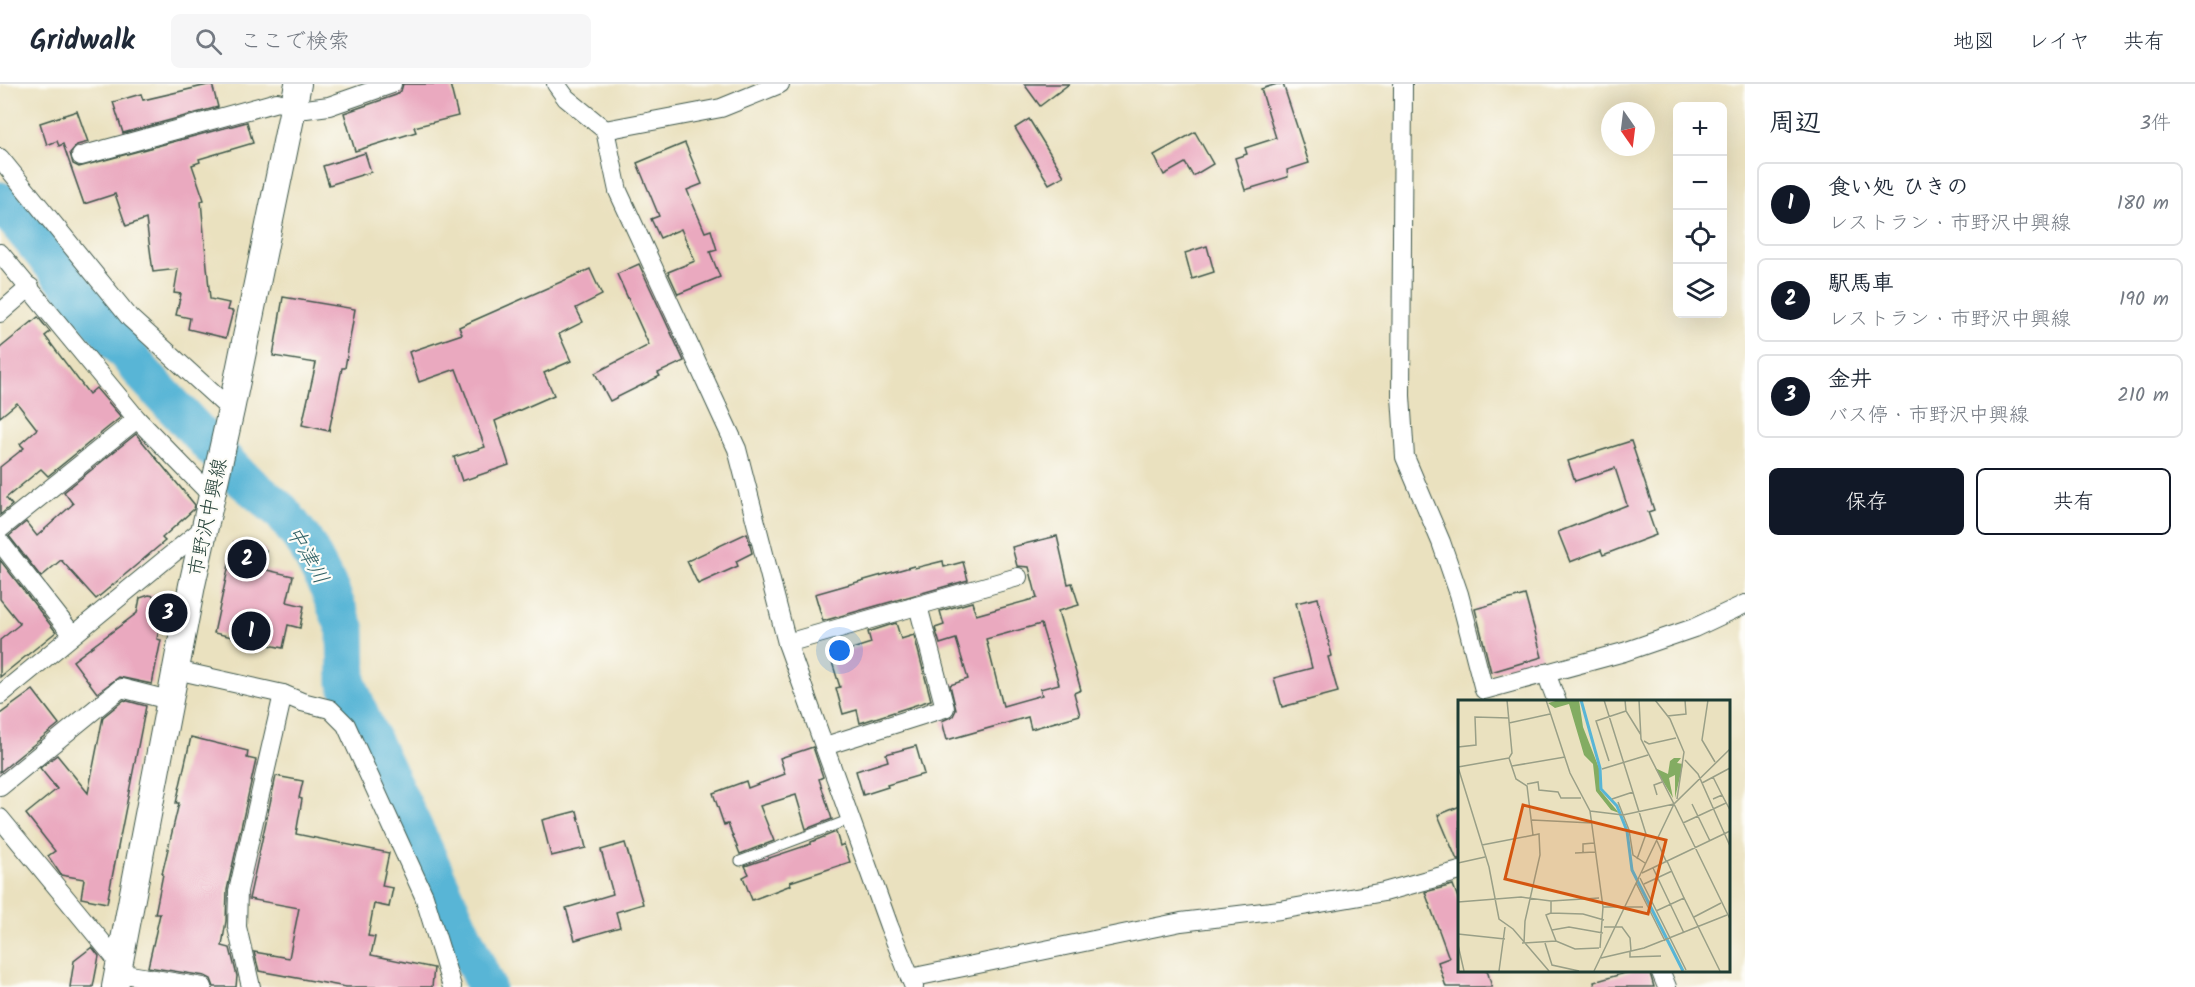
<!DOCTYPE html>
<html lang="ja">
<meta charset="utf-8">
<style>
:root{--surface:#fff;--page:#f6f6f7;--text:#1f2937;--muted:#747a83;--line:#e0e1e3;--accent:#111827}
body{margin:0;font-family:Kalam,"Klee One",sans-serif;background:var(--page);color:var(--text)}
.controls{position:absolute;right:18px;top:18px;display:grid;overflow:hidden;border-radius:9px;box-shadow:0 6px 24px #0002}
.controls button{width:54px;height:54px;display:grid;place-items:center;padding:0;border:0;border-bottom:2px solid var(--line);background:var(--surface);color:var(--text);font:30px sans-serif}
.compass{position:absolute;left:1601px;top:18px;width:54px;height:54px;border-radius:50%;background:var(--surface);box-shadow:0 6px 24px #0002;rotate:166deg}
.you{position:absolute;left:840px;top:567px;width:21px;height:21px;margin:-15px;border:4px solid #fff;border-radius:50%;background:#1a73e8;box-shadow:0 0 0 9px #1a73e833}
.badge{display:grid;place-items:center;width:39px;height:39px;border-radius:50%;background:var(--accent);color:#fff;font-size:20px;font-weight:700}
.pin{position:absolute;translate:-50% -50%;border:3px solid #fff;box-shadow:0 2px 6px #0006}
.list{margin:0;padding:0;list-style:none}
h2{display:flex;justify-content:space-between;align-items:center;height:78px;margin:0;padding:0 24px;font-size:26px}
h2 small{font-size:20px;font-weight:400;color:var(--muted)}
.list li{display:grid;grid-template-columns:39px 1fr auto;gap:18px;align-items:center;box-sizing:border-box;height:84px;margin:0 12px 12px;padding:0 12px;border:2px solid var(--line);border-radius:9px}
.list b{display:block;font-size:22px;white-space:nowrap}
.list p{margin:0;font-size:20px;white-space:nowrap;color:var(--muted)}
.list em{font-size:20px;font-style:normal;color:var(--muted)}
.actions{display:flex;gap:12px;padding:18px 24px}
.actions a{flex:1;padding:14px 0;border:2px solid var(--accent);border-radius:9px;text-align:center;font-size:21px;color:var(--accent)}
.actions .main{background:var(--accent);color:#fff}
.icon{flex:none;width:33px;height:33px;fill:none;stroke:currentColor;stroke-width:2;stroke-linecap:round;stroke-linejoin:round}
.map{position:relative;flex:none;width:1745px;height:903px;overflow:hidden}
header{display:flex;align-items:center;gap:36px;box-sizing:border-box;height:84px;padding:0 30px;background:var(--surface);border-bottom:2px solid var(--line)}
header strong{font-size:28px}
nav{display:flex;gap:33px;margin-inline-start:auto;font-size:21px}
.search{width:420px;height:54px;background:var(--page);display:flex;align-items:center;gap:15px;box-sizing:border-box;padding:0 21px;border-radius:9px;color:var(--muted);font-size:22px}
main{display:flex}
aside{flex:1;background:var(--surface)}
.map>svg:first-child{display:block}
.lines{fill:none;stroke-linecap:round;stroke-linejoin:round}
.river{stroke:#58b5d6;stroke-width:39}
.building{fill:#eaa9bf;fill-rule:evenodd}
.service-casing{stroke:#3d5649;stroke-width:11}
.minor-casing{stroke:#3d5649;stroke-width:20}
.secondary-casing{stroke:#3d5649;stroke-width:28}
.service{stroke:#fff;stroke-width:9}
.minor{stroke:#fff;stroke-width:18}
.secondary{stroke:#fff;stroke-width:26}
.labels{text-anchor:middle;stroke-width:4.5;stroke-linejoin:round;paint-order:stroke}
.street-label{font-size:20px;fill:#1f3d34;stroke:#fdfcf7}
.water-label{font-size:21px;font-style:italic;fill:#306165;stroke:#fdfcf7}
.inset-river{fill:none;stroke:#58b5d6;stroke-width:3}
.inset-road{fill:none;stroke:#999f87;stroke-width:1.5}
.view{fill:#d45610;fill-opacity:0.15;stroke:#d45610;stroke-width:3}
.inset-edge{fill:none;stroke:#1f3d34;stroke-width:3}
</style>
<header>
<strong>Gridwalk</strong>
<div class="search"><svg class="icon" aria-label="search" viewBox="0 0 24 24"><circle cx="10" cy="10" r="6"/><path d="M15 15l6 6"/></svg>ここで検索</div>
<nav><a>地図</a><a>レイヤ</a><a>共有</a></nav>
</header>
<main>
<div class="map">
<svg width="1745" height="903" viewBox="0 0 1745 903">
<rect width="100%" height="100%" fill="#fdfcf7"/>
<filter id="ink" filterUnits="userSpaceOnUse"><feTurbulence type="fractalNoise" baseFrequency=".0167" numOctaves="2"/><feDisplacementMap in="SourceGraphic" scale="12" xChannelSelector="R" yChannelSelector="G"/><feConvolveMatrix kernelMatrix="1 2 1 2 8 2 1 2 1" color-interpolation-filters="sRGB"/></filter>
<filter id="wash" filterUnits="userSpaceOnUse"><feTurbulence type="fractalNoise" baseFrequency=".008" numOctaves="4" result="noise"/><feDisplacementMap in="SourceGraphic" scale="24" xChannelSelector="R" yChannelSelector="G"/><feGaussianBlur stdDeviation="1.35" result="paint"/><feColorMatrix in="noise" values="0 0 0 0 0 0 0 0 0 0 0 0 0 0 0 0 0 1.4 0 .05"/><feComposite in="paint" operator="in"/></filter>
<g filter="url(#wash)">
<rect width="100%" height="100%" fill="#eae1bf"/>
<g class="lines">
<polyline class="river" points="0,117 147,294 240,393 281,427 306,460 329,505 346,546 347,599 364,641 424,766 486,903"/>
</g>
<g id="blocks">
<g class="building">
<polygon points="212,0 218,23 123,49 113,18 141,10 143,16"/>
<polygon points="403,0 450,0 458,32 414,43 416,48 355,67 344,29 396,11 401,7"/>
<polygon points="1024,0 1069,0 1040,22"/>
<polygon points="1277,0 1283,0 1309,79 1287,86 1288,93 1245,106 1235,74 1247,70 1245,64 1276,54 1261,5"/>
<polygon points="77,27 88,58 77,61 70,69 73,80 79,83 247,38 253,59 199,75 200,78 192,81 204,116 201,117 210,215 229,219 227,226 233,227 226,254 188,245 190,234 176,231 181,210 174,209 178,185 153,188 146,135 126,142 115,110 84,120 63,60 59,62 57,57 47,61 40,39"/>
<polygon points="1029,35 1064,92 1049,100 1015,44"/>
<polygon points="1195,48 1213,80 1193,92 1185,79 1164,91 1154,71"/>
<polygon points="685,59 702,100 687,106 705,148 711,146 717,166 710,168 720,193 678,210 668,188 695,177 681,145 660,154 651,135 659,132 637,79"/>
<polygon points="365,69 371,88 329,101 323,82"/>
<polygon points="1207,162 1214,188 1192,195 1185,169"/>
<polygon points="639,180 684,277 658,289 660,292 610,317 595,289 649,261 617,190"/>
<polygon points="590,185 602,211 576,224 583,238 559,250 571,277 544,289 554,311 495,337 509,381 462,397 454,373 485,363 456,285 419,298 409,268 462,250 459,243"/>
<polygon points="283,213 355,225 345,284 342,284 329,347 302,341 316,279 273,272"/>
<polygon points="38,233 50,248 45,252 89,310 96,304 121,333 48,392 41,385 6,414 12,421 0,431 0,383 24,364 20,360 37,345 17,319 0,333 0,264"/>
<polygon points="136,350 195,421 194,425 162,454 165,457 96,515 61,476 41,493 9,452 26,438 37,452 73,420 64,408"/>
<polygon points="1631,357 1654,426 1648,428 1656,451 1603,471 1601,466 1570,478 1558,448 1627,421 1615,384 1575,397 1568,377"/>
<polygon points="747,449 752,469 736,477 738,482 698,500 687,477"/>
<path d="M1057,452L1068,500L1072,499L1079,521L1058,527L1081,606L1074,609L1080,631L1031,645L1028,633L947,656L942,637L953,632L956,626L950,601L968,595L956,555L940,560L935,544L944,541L940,527L972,518L976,531L1037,514L1029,483L1017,482L1012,463ZM1041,540L1059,600L1040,605L1042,611L1003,622L986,555Z"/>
<polygon points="234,458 266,466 262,485 293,492 287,518 304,522 300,544 288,541 283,564 214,549"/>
<polygon points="0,476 56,548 0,593 0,556 20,540 0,515"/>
<polygon points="943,477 944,483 963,478 968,496 823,537 815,510 914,482 915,484"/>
<polygon points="149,511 165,514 157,555 161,556 152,600 119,593 97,609 73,577 137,529 140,514"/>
<polygon points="1525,511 1542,573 1491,588 1475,525"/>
<polygon points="1318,514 1332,572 1328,573 1338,608 1282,623 1274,594 1312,584 1296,519"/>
<polygon points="896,539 901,555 914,551 931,616 860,639 857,626 843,630 836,604 840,603 830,572 871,559 868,548"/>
<polygon points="33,606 59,640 0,688 0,630"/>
<polygon points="124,616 146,622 107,819 81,814 84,795 61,791 48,772 55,767 26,730 57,705 40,684 57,671 88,709 103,633"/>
<polygon points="191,653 248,667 247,674 256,676 227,806 226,837 222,862 230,864 237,892 236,903 214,903 211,895 205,892 148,883 160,830 155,830 163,790 162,790 179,719 176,719"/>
<polygon points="916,662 924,690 887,701 888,703 863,711 856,687 888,677 886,670"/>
<polygon points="813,663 823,693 819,695 832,735 806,745 796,711 760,722 774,757 740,770 728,740 724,741 713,709 746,697 748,704 785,690 780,674"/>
<polygon points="276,692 303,697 299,714 302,715 296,750 389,769 382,802 393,804 389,823 374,820 368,852 375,853 371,871 434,884 432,903 346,903 259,887 254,868 289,874 299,824 249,815"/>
<polygon points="1460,722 1460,776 1457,776 1438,731"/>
<polygon points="577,727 586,764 551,772 542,736"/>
<polygon points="836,748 840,762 844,760 850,778 790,798 791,801 752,816 743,793 749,790 745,782 811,760 811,758"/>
<polygon points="625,759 643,820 616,828 620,843 575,856 566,824 613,810 601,766"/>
<polygon points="1453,801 1460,819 1460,886 1487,886 1492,903 1446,903 1438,878 1449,874 1425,808"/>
<polygon points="92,863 99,872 93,903 70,903 74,877"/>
<polygon points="1635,886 1649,886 1654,903 1595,903 1594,898"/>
</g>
</g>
</g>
<g filter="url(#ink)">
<use href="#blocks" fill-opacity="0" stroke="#3d5649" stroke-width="1.5"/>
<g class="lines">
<defs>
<polyline id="service" points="740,777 851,735"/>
<g id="minor">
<polyline points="556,0 566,14 605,46 618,107 737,365 787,559 889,842 914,903"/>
<polyline points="1403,0 1401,312 1405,373 1441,458 1459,510 1484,606 1624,568 1694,544 1745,520"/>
<polyline points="605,46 721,24 780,0"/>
<polyline points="81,72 277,18 306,25 329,22 392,0"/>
<polyline points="0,74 130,234 231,326"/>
<polyline points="0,169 137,335 212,412"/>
<polyline points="0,229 30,203"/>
<polyline points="0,445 137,335"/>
<polyline points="0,458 72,550"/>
<polyline points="787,559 1018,493"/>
<polyline points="176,586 283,610 302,618 330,625 346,641 424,812 452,903"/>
<polyline points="1546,589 1557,618"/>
<polyline points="0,611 205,443"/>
<polyline points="825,662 945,624 918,522"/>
<polyline points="0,703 121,604 169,616"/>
<polyline points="0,734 120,880"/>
<polyline points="1660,886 1667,903"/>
<polyline points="118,889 203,903"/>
<polyline points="910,894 1181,838 1280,826 1384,808 1460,787"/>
<polyline points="251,903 237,843 238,807 283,610"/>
</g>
<polyline id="secondary" points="115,903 192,501 231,326 298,0"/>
</defs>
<use href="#service" class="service-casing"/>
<use href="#minor" class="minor-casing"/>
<use href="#secondary" class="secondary-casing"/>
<use href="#service" class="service"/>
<use href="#minor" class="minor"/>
<use href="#secondary" class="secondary"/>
</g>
</g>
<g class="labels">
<g class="street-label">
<text transform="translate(207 433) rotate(-78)" y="7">市野沢中興線</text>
</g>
<g class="water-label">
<text transform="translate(308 471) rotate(61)" y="7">中津川</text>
</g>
</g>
<g transform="translate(1458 616)">
<rect width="272" height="272" fill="#eae1bf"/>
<path d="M101,0H121L125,27L141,68L142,90L161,113L153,110L138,91L135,64L126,55L111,4L97,8L90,3ZM216,58H223L219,63L225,64L217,98V75L211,78L215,98L197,68L210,74L212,61Z" fill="#83ac62"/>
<path class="inset-river" d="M123,0L142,68L143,89L159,106L169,131L174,170L225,271"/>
<path class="inset-road" d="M49,0L54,53L51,58L58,79L69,86L75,135M88,0L112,73L132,111L145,207L142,248M146,0L188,134L179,159M167,0L168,11L183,35M197,0L212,19L226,52L219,99M250,0L244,40L257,62M209,16L228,14L227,0M51,23L92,14M186,41L191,44L218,38M0,47L18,45L17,17L51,18M272,49L216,104L272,219M227,60L240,74L272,146M151,61L138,21L168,11M54,66L107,57M0,67L31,167L41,219L55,229L91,271M0,67L51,58M144,69L190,55M255,77L264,95M244,83L272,68M69,84L80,82L81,90L100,92L103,98H123M199,95L196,85L204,82M154,99L175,92M255,99L264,95L272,110M160,102L171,130L175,155L187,163M234,104L252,141M132,111L165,115L216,104L183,39L181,0M74,120L134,123M225,123L268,103M199,141L208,161M24,145L81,134L82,155L67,221L66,243M125,152V144L136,143M117,153L137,152M209,161L226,198M0,163L27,157M195,168L226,233M184,173L272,131M182,178L228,270M178,183L207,241M186,184L214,171M93,201V213L88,215L98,241M0,202L63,197L93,201L141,198M145,207H185M198,211L226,198L262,271M93,213L125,214L146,220M236,217L263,203M146,227H164L172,238L173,251M94,230L111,227L145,233M0,234L47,239M64,243L98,241L117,249L141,248M87,243L94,265L121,271M0,245L6,271M172,252V257L203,256M143,258L186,248L269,215M41,271L47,227M136,271L216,104"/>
<path class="view" d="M65,105L208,140L190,214L47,179Z"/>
<rect width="272" height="272" class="inset-edge"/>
</g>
</svg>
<div class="controls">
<button>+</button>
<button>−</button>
<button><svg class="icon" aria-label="locate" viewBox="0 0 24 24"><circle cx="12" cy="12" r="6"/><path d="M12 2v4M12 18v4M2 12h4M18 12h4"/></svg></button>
<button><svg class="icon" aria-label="layers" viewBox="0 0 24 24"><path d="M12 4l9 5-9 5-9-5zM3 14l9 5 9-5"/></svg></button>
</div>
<svg class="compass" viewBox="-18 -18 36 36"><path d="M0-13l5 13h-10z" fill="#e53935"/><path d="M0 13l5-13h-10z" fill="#747a83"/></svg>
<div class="you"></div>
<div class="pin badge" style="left:251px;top:547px">1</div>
<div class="pin badge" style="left:247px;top:475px">2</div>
<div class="pin badge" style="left:168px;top:529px">3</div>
</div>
<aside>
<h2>周辺<small>3件</small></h2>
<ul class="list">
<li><span class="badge">1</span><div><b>食い処 ひきの</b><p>レストラン · 市野沢中興線</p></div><em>180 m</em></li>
<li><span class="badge">2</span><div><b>駅馬車</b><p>レストラン · 市野沢中興線</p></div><em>190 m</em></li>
<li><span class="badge">3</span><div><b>金井</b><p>バス停 · 市野沢中興線</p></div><em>210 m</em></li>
</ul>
<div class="actions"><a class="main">保存</a><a>共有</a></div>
</aside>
</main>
